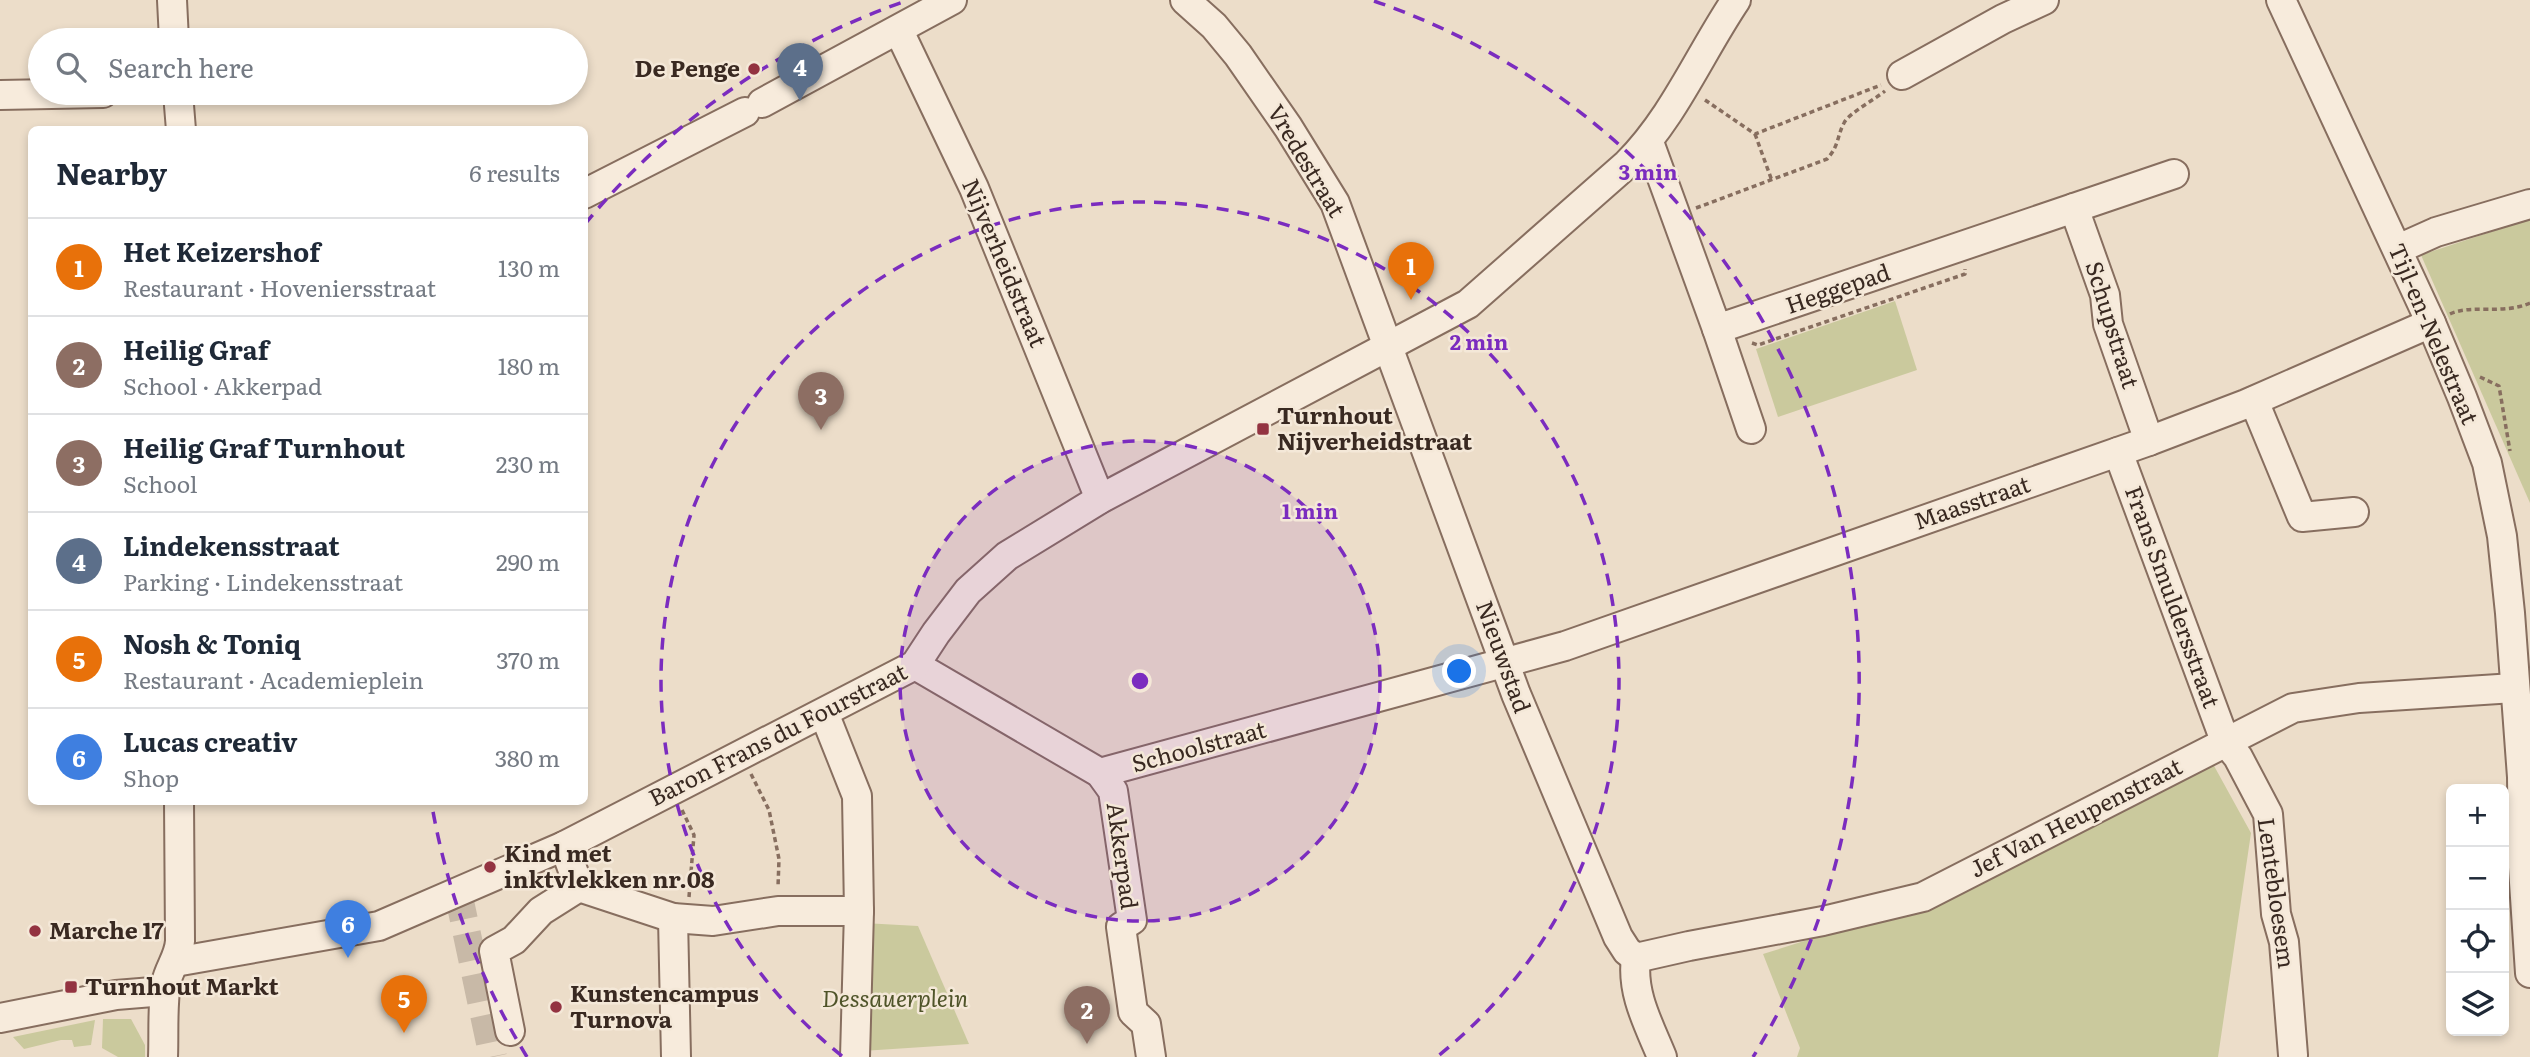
<!DOCTYPE html>
<meta charset="utf-8">
<style>
:root{--surface:#fff;--page:#f6f6f7;--text:#1f2937;--muted:#747a83;--line:#e0e1e3;--accent:#933341}
body{margin:0;font-family:Literata,serif;background:var(--page);color:var(--text)}
.controls{position:absolute;right:21px;bottom:21px;display:grid;overflow:hidden;border-radius:10px;box-shadow:0 4px 10px #0003}
.controls button{width:63px;height:63px;display:grid;place-items:center;padding:0;border:0;border-bottom:2px solid var(--line);background:var(--surface);color:var(--text);font:35px sans-serif}
.you{position:absolute;left:1460px;top:672px;width:24px;height:24px;margin:-18px;border:5px solid #fff;border-radius:50%;background:#1a73e8;box-shadow:0 0 0 10px #1a73e833}
.badge{display:grid;place-items:center;width:46px;height:46px;border-radius:50%;background:var(--accent);color:#fff;font-size:23px;font-weight:700}
.pin{position:absolute;translate:-50% -58px;filter:drop-shadow(0 2px 4px #0008)}
.pin::after{content:'';position:absolute;top:37px;width:24px;height:21px;background:inherit;clip-path:polygon(0 0,100% 0,50% 100%)}
.list{margin:0;padding:0;list-style:none}
h2{display:flex;justify-content:space-between;align-items:center;height:91px;margin:0;padding:0 28px;font-size:30px}
h2 small{font-size:23px;font-weight:400;color:var(--muted)}
.list li{display:grid;grid-template-columns:46px 1fr auto;gap:21px;align-items:center;box-sizing:border-box;height:98px;padding:0 28px;border-top:2px solid var(--line)}
.list b{display:block;font-size:26px;white-space:nowrap}
.list p{margin:0;font-size:23px;white-space:nowrap;color:var(--muted)}
.list em{font-size:23px;font-style:normal;color:var(--muted)}
.icon{flex:none;width:38px;height:38px;fill:none;stroke:currentColor;stroke-width:2;stroke-linecap:round;stroke-linejoin:round}
.map{position:relative;flex:none;width:2530px;height:1057px;overflow:hidden}
.search{position:absolute;background:var(--surface);box-shadow:0 4px 10px #0003;left:28px;top:28px;width:560px;height:77px;display:flex;align-items:center;gap:18px;box-sizing:border-box;padding:0 24px;border-radius:38px;color:var(--muted);font-size:26px}
.panel{position:absolute;background:var(--surface);box-shadow:0 4px 10px #0003;left:28px;top:126px;width:560px;height:679px;border-radius:10px}
.map>svg:first-child{display:block}
.green{fill:#cac99d}
.lines{fill:none;stroke-linecap:round;stroke-linejoin:round}
.minor-tunnel{stroke:#c8b9a7;stroke-width:28;stroke-dasharray:28 14;stroke-linecap:butt}
.minor-casing{stroke:#876e5f;stroke-width:32}
.path{stroke:#876e5f;stroke-width:3.5;stroke-dasharray:5 3.5;stroke-linecap:butt}
.minor{stroke:#f7ebdc;stroke-width:28}
.ring{fill:none;stroke:#7b2cbf;stroke-width:3.5;stroke-dasharray:12 9}
.poi-dot{fill:#933341;stroke:#f4e8d8;stroke-width:2.5}
.labels{text-anchor:middle;stroke-width:5;stroke-linejoin:round;paint-order:stroke}
.poi-label{font-size:23px;font-weight:bold;fill:#392921;stroke:#f4e8d8;text-anchor:start}
.street-label{font-size:23px;fill:#392921;stroke:#f4e8d8}
.park-label{font-size:23px;font-style:italic;fill:#4f5429;stroke:#f4e8d8}
.centre{fill:#7b2cbf;stroke:#f4e8d8;stroke-width:3.5}
.ring-label{font-size:21px;text-anchor:middle;font-weight:bold;fill:#7b2cbf;stroke:#f4e8d8;stroke-width:5;stroke-linejoin:round;paint-order:stroke}
</style>
<div class="map">
<svg width="2530" height="1057" viewBox="0 0 2530 1057">
<rect width="100%" height="100%" fill="#ecddc9"/>
<g class="green">
<polygon points="2530,219 2530,503 2421,255"/>
<polygon points="1895,301 1917,370 1778,417 1756,349"/>
<polygon points="2213,764 2251,833 2218,1057 1797,1057 1800,1048 1763,954 1975,887"/>
<polygon points="845,922 918,926 969,1044 847,1052"/>
<polygon points="103,1019 131,1019 145,1045 145,1057 118,1057 102,1048"/>
<polygon points="95,1020 91,1045 74,1047 72,1040 61,1040 24,1049 13,1037"/>
</g>
<g class="lines">
<polyline class="minor-tunnel" points="458,892 493,1057"/>
<defs>
<g id="minor">
<polyline points="172,0 174,40"/>
<polyline points="1185,0 1214,26 1238,55 1288,127 1335,203 1516,694 1618,937 1627,951 1636,958"/>
<polyline points="2281,0 2431,323 2462,397 2487,463 2502,536 2510,613 2522,777 2523,867 2530,973"/>
<polyline points="899,31 974,188 1100,499"/>
<polyline points="1902,75 2003,19 2044,0"/>
<polyline points="178,93 181,130"/>
<polyline points="0,95 103,93"/>
<polyline points="762,103 952,0"/>
<polyline points="1649,142 1717,329 2074,208"/>
<polyline points="584,194 745,112"/>
<polyline points="2398,249 2436,232 2530,204"/>
<polyline points="1717,329 1751,429"/>
<polyline points="2254,401 2302,517 2354,512"/>
<polyline points="2149,441 2108,324 2105,295 2074,208 2174,174"/>
<polyline points="2118,452 2225,741 2238,757 2268,814 2276,914 2284,942 2293,1055"/>
<polyline points="915,665 1100,773 1113,791 1132,920 1121,927 1133,1012 1146,1024 1151,1057"/>
<polyline points="824,713 857,796 859,911 855,1057"/>
<polyline points="1100,773 1565,646 2149,441 2246,404 2431,323"/>
<polyline points="564,846 579,887 673,918 713,921 778,911 859,911"/>
<polyline points="673,918 676,1057"/>
<polyline points="1636,958 1689,946 1823,921 1923,897 2293,708 2359,698 2514,688"/>
<path d="M1636,958C1631,993 1649,1025 1662,1057"/>
<path d="M175,962L379,926L564,846L915,665L936,633L968,591L1007,556L1100,499L1468,304L1627,164C1674,117 1699,55 1736,0"/>
<polyline points="0,1018 116,995 165,991"/>
<polyline points="510,1031 494,951 514,940 541,911 579,887"/>
<path d="M163,1057C164,1033 162,1007 166,983C169,968 179,957 180,941L179,802"/>
</g>
</defs>
<use href="#minor" class="minor-casing"/>
<g class="path">
<polyline points="1705,100 1755,134 1881,85"/>
<polyline points="1755,134 1772,181"/>
<path d="M1696,208L1827,159C1839,146 1837,136 1844,123C1849,113 1874,100 1885,91"/>
<path d="M2450,314C2471,304 2503,315 2530,303"/>
<polyline points="1752,343 1758,345 1965,274 1965,269"/>
<polyline points="2480,377 2499,386 2510,451"/>
<polyline points="751,774 769,810 779,859 778,887"/>
<polyline points="682,810 694,835 689,897"/>
</g>
<use href="#minor" class="minor"/>
</g>
<circle cx="1140" cy="681" r="240" fill="#7b2cbf" fill-opacity=".12"/>
<g class="ring">
<circle cx="1140" cy="681" r="240"/>
<path d="M842 1056A479 479 0 1 1 1438 1056"/>
<path d="M527 1057A719 719 0 0 1 432 806M585 224A719 719 0 0 1 906 1M1374 1A719 719 0 0 1 1753 1057"/>
</g>
<g class="poi-dot">
<circle cx="754" cy="69" r="7"/>
<rect x="1256" y="422" width="14" height="14" rx="3.5"/>
<circle cx="490" cy="867" r="7"/>
<circle cx="35" cy="931" r="7"/>
<rect x="64" y="980" width="14" height="14" rx="3.5"/>
<circle cx="556" cy="1007" r="7"/>
</g>
<g class="labels">
<g class="poi-label">
<text x="740" y="77" text-anchor="end">De Penge</text>
<text x="1277" y="424">Turnhout<tspan x="1277" dy="26">Nijverheidstraat</tspan></text>
<text x="504" y="862">Kind met<tspan x="504" dy="26">inktvlekken nr.08</tspan></text>
<text x="49" y="939">Marche 17</text>
<text x="85" y="995">Turnhout Markt</text>
<text x="570" y="1002">Kunstencampus<tspan x="570" dy="26">Turnova</tspan></text>
</g>
<g class="street-label">
<text transform="translate(1306 161) rotate(59)" y="8">Vredestraat</text>
<text transform="translate(1004 263) rotate(67)" y="8">Nijverheidstraat</text>
<text transform="translate(1838 289) rotate(-19)" y="8">Heggepad</text>
<text transform="translate(2112 325) rotate(73)" y="8">Schupstraat</text>
<text transform="translate(2433 334) rotate(67)" y="8">Tijl-en-Nelestraat</text>
<text transform="translate(1972 503) rotate(-19)" y="8">Maasstraat</text>
<text transform="translate(2172 597) rotate(70)" y="8">Frans Smuldersstraat</text>
<text transform="translate(1503 657) rotate(70)" y="8">Nieuwstad</text>
<text transform="translate(778 735) rotate(-27)" y="8">Baron Frans du Fourstraat</text>
<text transform="translate(1199 747) rotate(-15)" y="8">Schoolstraat</text>
<text transform="translate(2076 818) rotate(-27)" y="8">Jef Van Heupenstraat</text>
<text transform="translate(1122 856) rotate(82)" y="8">Akkerpad</text>
<text transform="translate(2276 893) rotate(82)" y="8">Lentebloesem</text>
</g>
<g class="park-label">
<text x="895" y="1007">Dessauerplein</text>
</g>
</g>
<circle cx="1140" cy="681" r="10" class="centre"/>
<g class="ring-label">
<text x="1648" y="180">3 min</text>
<text x="1479" y="350">2 min</text>
<text x="1310" y="519">1 min</text>
</g>
</svg>
<div class="controls">
<button>+</button>
<button>−</button>
<button><svg class="icon" aria-label="locate" viewBox="0 0 24 24"><circle cx="12" cy="12" r="6"/><path d="M12 2v4M12 18v4M2 12h4M18 12h4"/></svg></button>
<button><svg class="icon" aria-label="layers" viewBox="0 0 24 24"><path d="M12 4l9 5-9 5-9-5zM3 14l9 5 9-5"/></svg></button>
</div>
<div class="you"></div>
<div class="pin badge" style="left:1411px;top:300px;background:#e8710a">1</div>
<div class="pin badge" style="left:1087px;top:1044px;background:#8d6e63">2</div>
<div class="pin badge" style="left:821px;top:430px;background:#8d6e63">3</div>
<div class="pin badge" style="left:800px;top:101px;background:#5c6f8a">4</div>
<div class="pin badge" style="left:404px;top:1033px;background:#e8710a">5</div>
<div class="pin badge" style="left:348px;top:958px;background:#3f7fe0">6</div>
<div class="search"><svg class="icon" aria-label="search" viewBox="0 0 24 24"><circle cx="10" cy="10" r="6"/><path d="M15 15l6 6"/></svg>Search here</div>
<section class="panel">
<h2>Nearby<small>6 results</small></h2>
<ul class="list">
<li><span class="badge" style="background:#e8710a">1</span><div><b>Het Keizershof</b><p>Restaurant · Hoveniersstraat</p></div><em>130 m</em></li>
<li><span class="badge" style="background:#8d6e63">2</span><div><b>Heilig Graf</b><p>School · Akkerpad</p></div><em>180 m</em></li>
<li><span class="badge" style="background:#8d6e63">3</span><div><b>Heilig Graf Turnhout</b><p>School</p></div><em>230 m</em></li>
<li><span class="badge" style="background:#5c6f8a">4</span><div><b>Lindekensstraat</b><p>Parking · Lindekensstraat</p></div><em>290 m</em></li>
<li><span class="badge" style="background:#e8710a">5</span><div><b>Nosh &amp; Toniq</b><p>Restaurant · Academieplein</p></div><em>370 m</em></li>
<li><span class="badge" style="background:#3f7fe0">6</span><div><b>Lucas creativ</b><p>Shop</p></div><em>380 m</em></li>
</ul>
</section>
</div>
